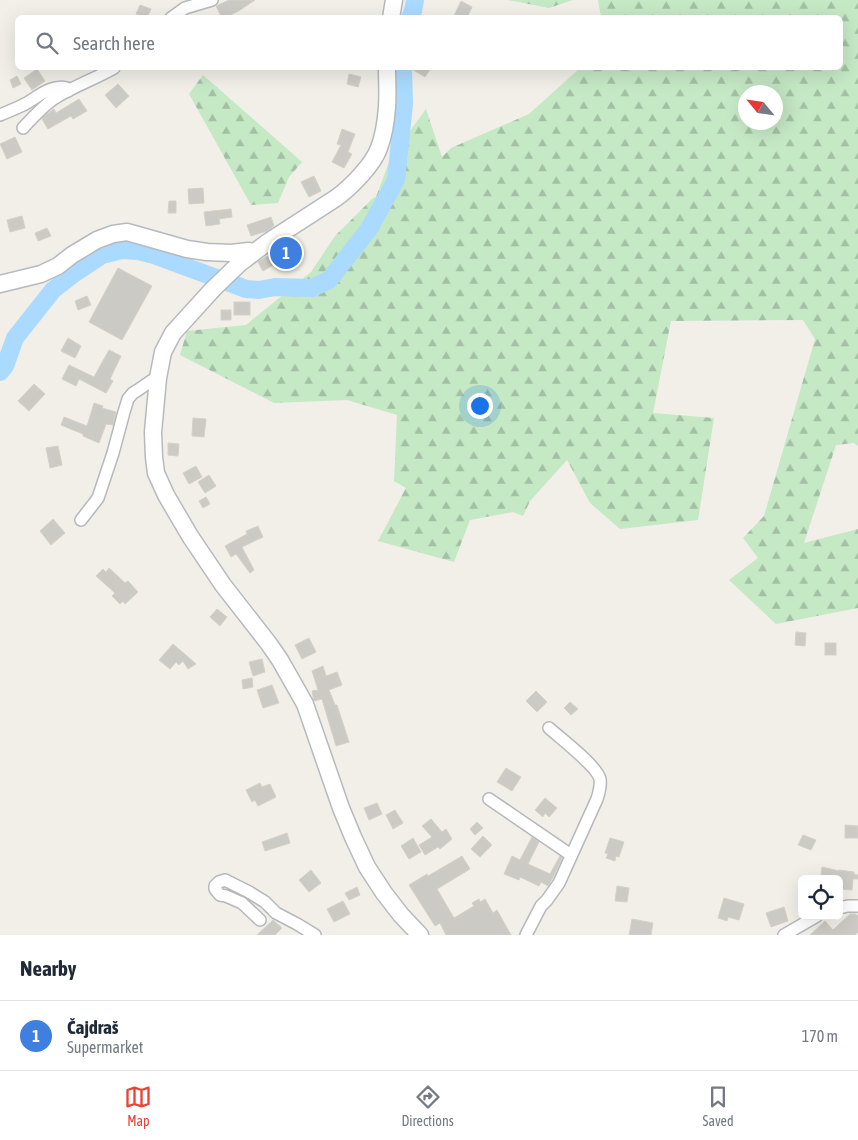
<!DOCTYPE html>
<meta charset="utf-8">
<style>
:root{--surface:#fff;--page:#f2f2f3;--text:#1f2937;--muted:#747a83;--line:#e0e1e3;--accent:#ea4335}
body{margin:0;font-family:"Asap Condensed",sans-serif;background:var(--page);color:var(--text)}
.controls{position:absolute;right:15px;bottom:15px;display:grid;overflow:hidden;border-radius:8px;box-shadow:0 5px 20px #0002}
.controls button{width:45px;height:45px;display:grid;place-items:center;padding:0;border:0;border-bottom:1px solid var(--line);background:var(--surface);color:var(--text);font:25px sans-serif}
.compass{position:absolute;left:738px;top:85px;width:45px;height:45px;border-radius:50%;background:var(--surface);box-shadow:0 5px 20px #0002;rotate:299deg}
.you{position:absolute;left:479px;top:405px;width:18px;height:18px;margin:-12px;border:4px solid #fff;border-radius:50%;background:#1a73e8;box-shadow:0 0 0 8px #1a73e833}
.badge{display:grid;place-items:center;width:32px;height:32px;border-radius:50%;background:var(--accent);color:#fff;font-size:16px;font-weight:700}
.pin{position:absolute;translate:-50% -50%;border:2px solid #fff;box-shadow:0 1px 5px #0006}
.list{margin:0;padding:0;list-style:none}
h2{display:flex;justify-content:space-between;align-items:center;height:65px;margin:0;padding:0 20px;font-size:21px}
h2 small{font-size:16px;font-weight:400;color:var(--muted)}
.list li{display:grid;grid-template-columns:32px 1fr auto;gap:15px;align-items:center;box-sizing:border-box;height:70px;padding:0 20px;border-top:1px solid var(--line)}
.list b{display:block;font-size:19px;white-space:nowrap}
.list p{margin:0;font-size:16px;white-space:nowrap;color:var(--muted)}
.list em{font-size:16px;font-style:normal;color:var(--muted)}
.icon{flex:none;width:28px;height:28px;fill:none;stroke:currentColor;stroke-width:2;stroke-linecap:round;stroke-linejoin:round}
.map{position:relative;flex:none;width:858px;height:935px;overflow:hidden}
.search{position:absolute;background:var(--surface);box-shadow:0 5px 20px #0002;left:15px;right:15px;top:15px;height:55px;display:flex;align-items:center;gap:12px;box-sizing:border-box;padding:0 18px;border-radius:8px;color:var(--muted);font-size:19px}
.sheet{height:135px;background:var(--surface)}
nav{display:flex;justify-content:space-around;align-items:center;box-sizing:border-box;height:70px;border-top:1px solid var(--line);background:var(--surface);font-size:14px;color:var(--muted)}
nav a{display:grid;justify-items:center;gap:2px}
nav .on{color:var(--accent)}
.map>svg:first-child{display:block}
.forest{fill:url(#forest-firs);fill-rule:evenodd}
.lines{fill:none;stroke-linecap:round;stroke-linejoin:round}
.river{stroke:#aadaff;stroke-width:18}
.building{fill:#cccac5;stroke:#d6d1c6}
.minor-casing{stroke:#b5b8bc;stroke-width:14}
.secondary-casing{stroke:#b6babf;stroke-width:19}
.minor{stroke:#fff;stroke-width:11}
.secondary{stroke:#fff;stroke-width:16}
</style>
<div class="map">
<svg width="858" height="935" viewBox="0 0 858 935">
<defs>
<pattern id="forest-firs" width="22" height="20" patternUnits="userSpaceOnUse" patternTransform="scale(1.25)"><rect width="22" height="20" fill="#c5e8c5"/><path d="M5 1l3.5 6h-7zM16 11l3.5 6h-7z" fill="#a3c0a4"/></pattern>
</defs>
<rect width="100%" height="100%" fill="#f1efe8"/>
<g class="forest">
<polygon points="508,0 573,0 549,8"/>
<path d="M598,0H858V446L854,443L836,445L804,543L858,529V608L776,624L729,580L758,558L743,538L764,516L815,339L803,320L671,321L653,413L714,418L698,520L620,529L590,503L567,460L530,501L523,516L513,512L470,520L454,562L378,541L406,488L394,481L397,415L347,400L274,403L180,355L187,331L246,325L311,272L335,236L373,198L376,197L391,157L426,109L442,157L451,148L529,114L580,68H840V18L601,17ZM776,92V122H746V92Z"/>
<polygon points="203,75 302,162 289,177 278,203 251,205 189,94"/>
</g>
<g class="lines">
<g class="river">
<polyline points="410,18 413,11 415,0"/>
<polyline points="0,372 5,366 15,338 53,290 75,273 102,255 122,250 138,251 154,255 246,289 259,290 275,287 312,288 329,280 369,229 396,180 404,104 403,68"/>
</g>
</g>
<g class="building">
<polygon points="229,0 255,0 240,10 225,18 222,18 216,6"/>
<polygon points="461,1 472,7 467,18 453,18"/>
<polygon points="140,5 151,9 147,18 136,14"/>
<polygon points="410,68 431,68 425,77"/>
<polygon points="37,69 45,81 32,90 24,78"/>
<polygon points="349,74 361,77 358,87 347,84"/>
<polygon points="17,76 21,84 13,88 10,80"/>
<polygon points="118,84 129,96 116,108 105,95"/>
<polygon points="79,99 87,111 73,119 71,116 48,129 42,119 43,117 54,109 56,113"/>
<polygon points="342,129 355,134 348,152 352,154 344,168 332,162 341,145 337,144"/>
<polygon points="15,137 22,152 7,159 0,144"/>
<polygon points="314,176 321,191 309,197 301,182"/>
<polygon points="203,188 204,203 189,204 188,189"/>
<polygon points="169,201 176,201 176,213 168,213"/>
<polygon points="231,209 232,217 219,219 220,224 206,226 204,212"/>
<polygon points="22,216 25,228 10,232 7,220"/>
<polygon points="271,217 274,226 267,231 251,236 247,225"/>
<polygon points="47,228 51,236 38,241 35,233"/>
<polygon points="288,247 294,255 284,262 279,253"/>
<polygon points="269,255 275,264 263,271 258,262"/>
<polygon points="118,268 152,286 122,340 89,322"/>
<polygon points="87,296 91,305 78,310 75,301"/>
<rect x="234" y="302" width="16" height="13"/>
<rect x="221" y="310" width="10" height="10"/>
<polygon points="68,338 81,346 75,358 61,351"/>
<polygon points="109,350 121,356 110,379 113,381 106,393 79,379 76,386 62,379 69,365 94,377"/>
<polygon points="34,384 45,394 29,411 18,401"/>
<polygon points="94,403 103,406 102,408 116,412 113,425 106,424 99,443 83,436 83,434 61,425 64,417 87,426"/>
<polygon points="193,418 206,419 204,437 192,436"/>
<polygon points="168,443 179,444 178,456 168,455"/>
<polygon points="58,446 62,465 50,468 46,448"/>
<polygon points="196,466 202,477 189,484 183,473"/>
<polygon points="209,475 216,486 205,493 198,482"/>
<polygon points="206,497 210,504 203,508 199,501"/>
<polygon points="53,519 65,533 51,545 40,531"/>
<polygon points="258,526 263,537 242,547 254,570 250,573 236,554 231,557 225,546 247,534 246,531"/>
<polygon points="109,568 125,583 128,581 138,592 125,604 123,601 120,604 112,596 115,593 96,576 103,569 106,572"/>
<polygon points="217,609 227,617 220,626 210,617"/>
<polygon points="796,632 806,633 805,646 795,645"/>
<polygon points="309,638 316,652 302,659 295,645"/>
<rect x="825" y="643" width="11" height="12"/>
<polygon points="173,644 187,656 196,664 188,669 183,661 179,665 176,662 170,669 159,660"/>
<polygon points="262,659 265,672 253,676 249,662"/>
<polygon points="323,666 326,676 337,672 342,685 329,690 335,705 337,705 349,742 336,746 322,699 314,701 312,691 318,690 312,671"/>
<polygon points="252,678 253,687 243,689 242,680"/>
<polygon points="272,685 279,703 263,708 257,690"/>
<polygon points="536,691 547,702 537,712 526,701"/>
<polygon points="570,702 578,709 571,715 564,708"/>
<polygon points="506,768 521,777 512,791 497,782"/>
<polygon points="260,783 262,787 270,784 276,797 258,806 255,800 252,802 246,790"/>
<polygon points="545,798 557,808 549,817 545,813 543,817 535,810"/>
<polygon points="377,803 382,814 369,820 364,808"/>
<polygon points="395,810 403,823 393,829 386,815"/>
<polygon points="431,819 442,832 446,829 452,839 440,849 438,847 425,855 419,845 432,837 422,826"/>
<polygon points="477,822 483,828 475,835 470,829"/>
<polygon points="845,825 858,826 858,838 845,838"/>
<polygon points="287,833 290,843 265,851 262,842"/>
<polygon points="803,835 816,840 811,850 798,845"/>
<polygon points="483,836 492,845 480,857 471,849"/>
<polygon points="532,837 539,842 528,864 550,874 560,856 562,858 552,879 548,886 541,882 539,886 520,877 519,880 504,874 512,856 520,860"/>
<polygon points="413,838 421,852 409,859 401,846"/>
<polygon points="610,838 624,842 619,857 616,856 615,861 606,858 608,854 605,853"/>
<polygon points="462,856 470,869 437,889 454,918 474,906 472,903 479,899 480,902 485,899 493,913 497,910 511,935 446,935 440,923 435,926 409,885 427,874 428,876"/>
<polygon points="822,867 839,871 839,870 854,872 854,874 858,875 858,879 853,879 852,890 839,889 839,879 821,876"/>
<polygon points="311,870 321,883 309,892 299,880"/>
<polygon points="617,886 629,888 627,902 615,901"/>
<polygon points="357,887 360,895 349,900 345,893"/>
<polygon points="724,898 744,904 739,920 728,917 727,921 718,918"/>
<polygon points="343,901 350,914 334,922 327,909"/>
<polygon points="784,907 788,921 771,927 766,913"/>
<polygon points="850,914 856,914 858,916 858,932 855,935 810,935 825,921 833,930"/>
<polygon points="632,919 653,923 651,935 629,935"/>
<polygon points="273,920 282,928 275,935 257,935"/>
</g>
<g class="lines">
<defs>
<g id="minor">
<polyline points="171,18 185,8 212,0"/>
<path d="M0,115C7,112 15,109 23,105C37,98 50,84 67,88L68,91"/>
<path d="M23,128C33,117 43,106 55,98C74,86 95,79 114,68"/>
<polyline points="81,520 98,498 113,453 124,412 128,399 133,393 138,390 151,381 158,378"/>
<polyline points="489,799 571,855"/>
<polyline points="839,908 848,906 858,906"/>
<polyline points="260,920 242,903 226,896 220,895 215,889 215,886 219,882 225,880 249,892 265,902 276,913 297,924 315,935"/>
<path d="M526,935L541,906L547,900L559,883L597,799C599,793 601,786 600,779C597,766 560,738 549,728"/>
<polyline points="784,935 817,916"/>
</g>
<g id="secondary">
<polyline points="391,18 394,0"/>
<path d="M387,68C387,80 388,94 387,107C386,121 384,135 379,148C373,165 350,188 336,198L268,242L240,263L213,289L173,333L163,352L158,378L153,432L154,457L156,473L166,495L190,536L223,585L269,644L280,660L305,704L341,808L353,837L367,867L384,893L401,915L420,935"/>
<polyline points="0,284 41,274 58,266 72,255 97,240 113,234 127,232 187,249 207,252 231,253 249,251 254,252"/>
</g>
</defs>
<use href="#minor" class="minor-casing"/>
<use href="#secondary" class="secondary-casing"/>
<use href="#minor" class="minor"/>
<use href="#secondary" class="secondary"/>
</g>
</svg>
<div class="controls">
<button><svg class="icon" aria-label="locate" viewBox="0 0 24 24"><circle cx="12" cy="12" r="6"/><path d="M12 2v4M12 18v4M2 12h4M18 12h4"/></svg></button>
</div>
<svg class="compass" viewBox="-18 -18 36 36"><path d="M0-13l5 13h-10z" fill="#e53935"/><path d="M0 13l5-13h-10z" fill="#747a83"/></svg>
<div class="you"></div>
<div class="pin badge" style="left:286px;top:253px;background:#3f7fe0">1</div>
<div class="search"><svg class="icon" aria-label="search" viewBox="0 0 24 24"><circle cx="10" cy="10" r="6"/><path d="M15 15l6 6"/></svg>Search here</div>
</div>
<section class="sheet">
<h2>Nearby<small></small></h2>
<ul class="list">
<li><span class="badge" style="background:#3f7fe0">1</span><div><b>Čajdraš</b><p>Supermarket</p></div><em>170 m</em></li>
</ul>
</section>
<nav>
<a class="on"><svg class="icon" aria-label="map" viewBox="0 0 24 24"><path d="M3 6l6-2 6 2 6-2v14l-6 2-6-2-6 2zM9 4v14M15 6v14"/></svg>Map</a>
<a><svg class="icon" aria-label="directions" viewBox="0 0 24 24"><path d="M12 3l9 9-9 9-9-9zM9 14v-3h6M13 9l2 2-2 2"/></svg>Directions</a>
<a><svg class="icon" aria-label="saved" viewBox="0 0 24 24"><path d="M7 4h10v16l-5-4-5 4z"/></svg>Saved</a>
</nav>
